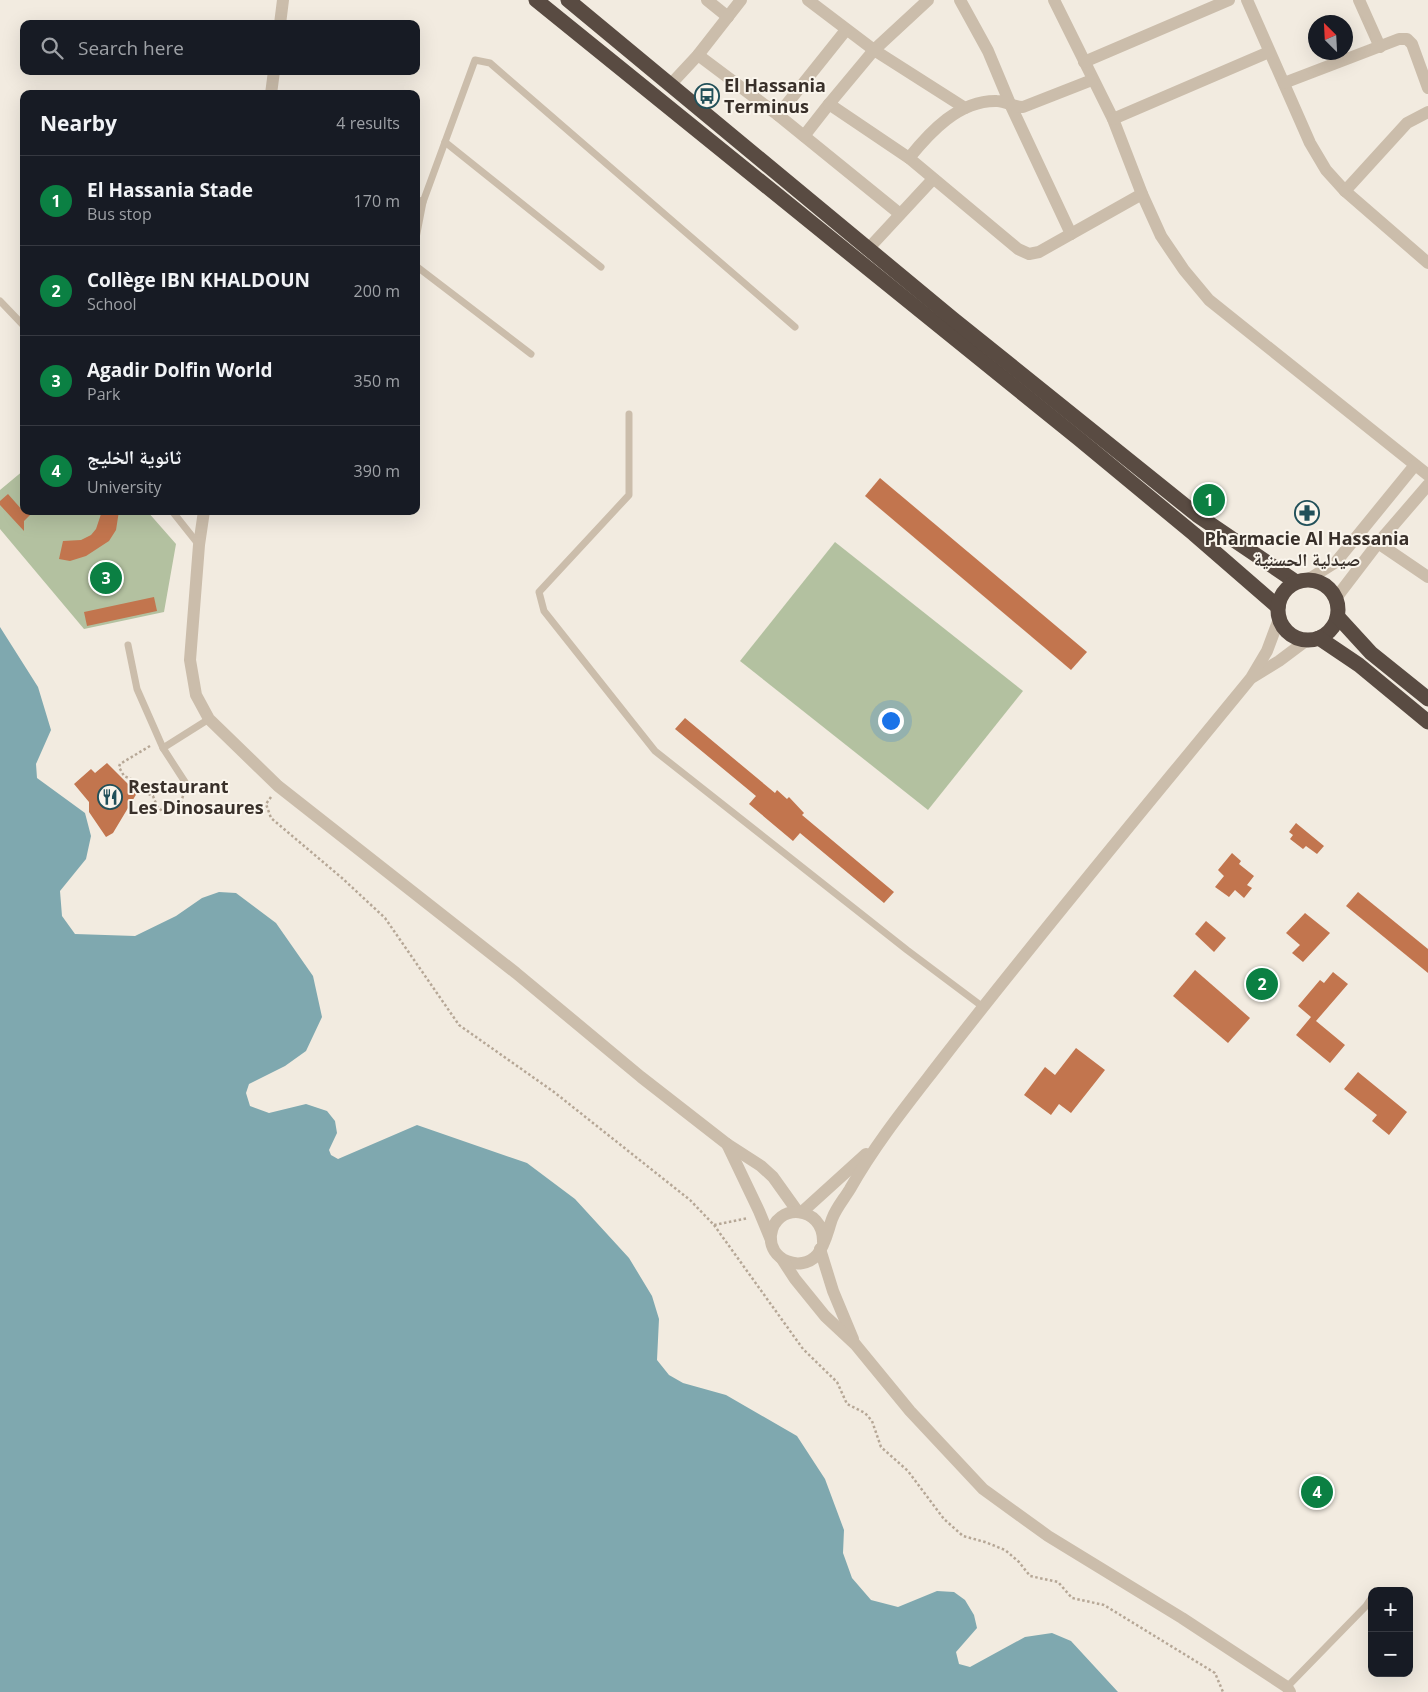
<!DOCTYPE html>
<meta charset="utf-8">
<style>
:root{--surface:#171b24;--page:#242831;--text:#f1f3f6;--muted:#9ea1a6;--line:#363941;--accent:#0b8043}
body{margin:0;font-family:"Open Sans","Noto Naskh Arabic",sans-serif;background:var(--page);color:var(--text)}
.controls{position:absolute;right:15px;bottom:15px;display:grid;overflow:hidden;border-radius:10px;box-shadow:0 5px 20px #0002}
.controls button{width:45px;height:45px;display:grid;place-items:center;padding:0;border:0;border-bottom:1px solid var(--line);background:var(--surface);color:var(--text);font:25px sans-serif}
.compass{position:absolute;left:1308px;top:15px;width:45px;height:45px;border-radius:50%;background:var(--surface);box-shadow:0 5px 20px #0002;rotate:336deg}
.you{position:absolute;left:890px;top:720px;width:18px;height:18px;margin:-12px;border:4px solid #fff;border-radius:50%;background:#1a73e8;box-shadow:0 0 0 8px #1a73e833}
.badge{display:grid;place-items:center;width:32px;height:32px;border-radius:50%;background:var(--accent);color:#fff;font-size:16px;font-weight:700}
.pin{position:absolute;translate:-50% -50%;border:2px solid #fff;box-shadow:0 1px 5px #0006}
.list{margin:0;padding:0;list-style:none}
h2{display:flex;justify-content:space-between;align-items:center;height:65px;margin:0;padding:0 20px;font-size:21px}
h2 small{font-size:16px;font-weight:400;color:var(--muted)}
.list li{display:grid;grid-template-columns:32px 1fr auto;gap:15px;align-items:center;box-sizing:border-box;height:90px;padding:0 20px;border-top:1px solid var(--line)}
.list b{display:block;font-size:19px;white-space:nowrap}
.list p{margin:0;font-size:16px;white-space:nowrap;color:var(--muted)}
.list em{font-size:16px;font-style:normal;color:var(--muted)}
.icon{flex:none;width:28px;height:28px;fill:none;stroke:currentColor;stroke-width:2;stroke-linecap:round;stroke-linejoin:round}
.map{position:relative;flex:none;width:1428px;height:1692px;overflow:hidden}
.search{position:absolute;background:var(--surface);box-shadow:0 5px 20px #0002;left:20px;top:20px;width:400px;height:55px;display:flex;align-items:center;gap:12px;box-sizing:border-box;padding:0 18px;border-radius:10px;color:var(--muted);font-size:19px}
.panel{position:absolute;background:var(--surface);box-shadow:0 5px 20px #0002;left:20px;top:90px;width:400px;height:425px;border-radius:10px}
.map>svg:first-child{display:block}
.green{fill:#b3c1a0}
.water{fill:#7fa8af}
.building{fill:#c2754e}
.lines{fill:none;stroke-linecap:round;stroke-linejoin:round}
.path{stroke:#b6a796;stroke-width:2.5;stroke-dasharray:2.5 2.5;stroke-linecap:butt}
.lane{stroke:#cbbdab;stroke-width:7}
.street{stroke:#cbbdab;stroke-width:12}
.highway{stroke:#594b42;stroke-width:15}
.labels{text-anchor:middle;stroke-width:4;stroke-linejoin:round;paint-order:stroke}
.poi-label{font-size:18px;font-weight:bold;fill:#39302a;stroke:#faf5ec;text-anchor:start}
</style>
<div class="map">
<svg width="1428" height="1692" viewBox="0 0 1428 1692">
<rect width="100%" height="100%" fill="#f2ebe0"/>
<g class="green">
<polygon points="24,470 24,511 147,511 176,544 164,612 84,629 0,529 0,490"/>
<polygon points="835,542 1023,691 928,810 740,661"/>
</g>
<polygon class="water" points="0,627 38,687 51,730 36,764 37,778 85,813 91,836 86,859 60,891 62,916 75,934 135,936 176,916 202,898 219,892 236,893 276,923 313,976 322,1017 306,1051 285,1066 249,1084 246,1093 250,1106 269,1113 306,1104 327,1111 335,1121 337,1133 329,1150 331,1155 338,1159 417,1125 527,1163 575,1199 629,1258 652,1296 659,1319 657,1360 669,1375 683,1383 726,1395 797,1436 825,1479 844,1530 843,1553 852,1578 871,1600 898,1607 937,1591 954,1592 965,1600 974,1615 977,1628 956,1652 959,1664 970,1667 1025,1637 1052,1633 1071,1641 1118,1692 0,1692"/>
<g class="building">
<polygon points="880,478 1087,652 1071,670 865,496"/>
<polygon points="8,494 23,511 34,511 24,521 24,531 0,505 0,501"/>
<polygon points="102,511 119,511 116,530 109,541 86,556 70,561 59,559 63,541 81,540 91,535 96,529"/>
<polygon points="154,597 157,611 87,626 84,612"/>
<polygon points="685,718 775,793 777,790 787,799 789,797 804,813 802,815 894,892 884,903 800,833 793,841 749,804 756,796 675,729"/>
<polygon points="107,763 137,793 113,833 106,837 89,812 89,802 74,784 91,769 95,773"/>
<polygon points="1296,823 1324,846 1317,854 1306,846 1303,849 1290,839 1293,835 1289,832"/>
<polygon points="1232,853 1241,861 1239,864 1254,876 1247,885 1252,888 1244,898 1235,890 1229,897 1215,887 1224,876 1218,870"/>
<polygon points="1358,892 1428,949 1428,973 1346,906"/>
<polygon points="1305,913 1330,933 1303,962 1292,953 1300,945 1286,933"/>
<polygon points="1206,921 1226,938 1214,952 1195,934"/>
<polygon points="1195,970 1250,1018 1228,1043 1173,996"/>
<polygon points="1333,972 1348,984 1316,1021 1345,1045 1330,1063 1296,1035 1311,1017 1298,1006 1320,980 1324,983"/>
<polygon points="1076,1048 1105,1070 1071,1113 1059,1104 1051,1115 1024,1095 1045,1067 1055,1075"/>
<polygon points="1358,1072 1407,1112 1389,1135 1372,1121 1377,1115 1344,1089"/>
</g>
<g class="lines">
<g class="path">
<polyline points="150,746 120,764 119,767 124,776 133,780 138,789 153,796 157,806 164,813 181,802 184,793"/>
<polyline points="271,797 266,804 271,818 342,878 385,918 459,1025 554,1092 690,1200 714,1225 748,1218"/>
<polyline points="714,1225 803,1349 837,1382 847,1404 865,1413 872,1421 881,1447 908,1471 944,1519 963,1536 985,1542 1005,1550 1019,1562 1030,1576 1058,1582 1072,1598 1104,1605 1215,1673 1223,1692"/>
</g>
<g class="lane">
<polyline points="445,142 601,267"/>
<polyline points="416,199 423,202 475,60 490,63 795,327"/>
<polyline points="416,238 423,202"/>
<polyline points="416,266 531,354"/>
<polyline points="0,301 24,326"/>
<polyline points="629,414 629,495 539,592 544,611 655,751 907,950 983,1007"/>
<polyline points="172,511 199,545"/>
<polyline points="128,645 137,689 163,748"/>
<polyline points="185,782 163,748 209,719"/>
<polyline points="1287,1687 1366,1606 1370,1600"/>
</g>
<g class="street">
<polyline points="707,0 728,17"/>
<polyline points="808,0 874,50 928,0"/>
<polyline points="960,0 988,51 1011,106 1071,234"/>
<polyline points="1054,0 1113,119 1142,194 1161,236 1184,270 1209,300 1428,475"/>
<polyline points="1247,0 1310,143 1326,170 1345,191 1428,263"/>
<polyline points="1359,0 1380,47"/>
<polyline points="280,24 283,0"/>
<polyline points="698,55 778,115 900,214"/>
<polyline points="1084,62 1229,0"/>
<path d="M1092,80L1023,107C1013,107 1006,101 997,101C959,100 930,132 909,158L1018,249L1029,254L1039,252L1142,194"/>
<polyline points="1284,83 1399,39 1407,39 1412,44 1428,88"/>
<polyline points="671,84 698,55 741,0"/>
<polyline points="271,94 274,71"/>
<polyline points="778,115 846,30"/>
<polyline points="1113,119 1269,52"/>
<polyline points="804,136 829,104"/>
<polyline points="909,158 829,104 874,50 965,108"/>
<polyline points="1345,191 1407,123 1428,112"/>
<polyline points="869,248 933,179"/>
<polyline points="204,511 199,545 190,660 196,695 209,719 278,786 516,973 641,1077 727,1144 761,1166 773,1177 798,1212"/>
<polyline points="1378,543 1428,577"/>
<polyline points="1309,579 1336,562 1415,465"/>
<polyline points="1336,598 1378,543 1428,485"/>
<polyline points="1253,677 1279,661 1307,640"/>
<polyline points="727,1144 759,1211 771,1240"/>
<polyline points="802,1212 866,1154"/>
<path d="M823,1242C824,1205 775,1202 771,1235C768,1260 801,1273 817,1255C825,1246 828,1230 832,1219C836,1208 844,1199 850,1189C877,1141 911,1100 944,1057C1044,928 1148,804 1251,678L1267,651L1279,619"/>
<polyline points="820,1249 833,1291 853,1339"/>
<polyline points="782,1259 795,1279 825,1316 855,1344 910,1411 983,1489 1048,1536 1182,1618 1287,1687 1290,1692"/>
</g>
<g class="highway">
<polyline points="536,0 1079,439 1194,534 1278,607"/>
<polyline points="568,0 953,319 1197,515 1296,582"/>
<circle cx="1308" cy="610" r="30"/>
<polyline points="1338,617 1371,653 1428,699"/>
<polyline points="1319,638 1359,665 1428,722"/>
</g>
</g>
<defs>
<symbol id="bus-ring" viewBox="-11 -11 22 22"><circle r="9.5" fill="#faf5ec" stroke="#215059" stroke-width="1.5"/><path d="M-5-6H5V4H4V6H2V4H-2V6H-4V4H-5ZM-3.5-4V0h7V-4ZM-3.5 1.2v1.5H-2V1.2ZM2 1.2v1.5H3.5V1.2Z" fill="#215059"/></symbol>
<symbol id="pharmacy-ring" viewBox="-11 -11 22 22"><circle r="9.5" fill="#faf5ec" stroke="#215059" stroke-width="1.5"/><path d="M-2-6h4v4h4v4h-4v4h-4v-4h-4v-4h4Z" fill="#215059"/></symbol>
<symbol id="restaurant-ring" viewBox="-11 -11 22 22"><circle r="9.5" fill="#faf5ec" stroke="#215059" stroke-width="1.5"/><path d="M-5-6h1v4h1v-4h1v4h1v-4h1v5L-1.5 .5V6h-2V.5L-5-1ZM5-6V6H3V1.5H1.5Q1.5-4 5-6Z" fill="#215059"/></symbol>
</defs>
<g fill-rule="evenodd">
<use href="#bus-ring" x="693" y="82" width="28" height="28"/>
<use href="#pharmacy-ring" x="1293" y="499" width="28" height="28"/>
<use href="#restaurant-ring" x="96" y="783" width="28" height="28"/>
</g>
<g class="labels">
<g class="poi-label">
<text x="724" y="92">El Hassania<tspan x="724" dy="21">Terminus</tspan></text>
<text x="1307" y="545" text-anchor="middle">Pharmacie Al Hassania<tspan x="1307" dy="21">صيدلية الحسنية</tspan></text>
<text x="128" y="793">Restaurant<tspan x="128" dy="21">Les Dinosaures</tspan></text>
</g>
</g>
</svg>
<div class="controls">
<button>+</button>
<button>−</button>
</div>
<svg class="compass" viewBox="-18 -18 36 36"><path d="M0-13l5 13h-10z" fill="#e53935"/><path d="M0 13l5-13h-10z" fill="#9ea1a6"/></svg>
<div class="you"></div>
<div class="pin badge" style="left:1209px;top:500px">1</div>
<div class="pin badge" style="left:1262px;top:984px">2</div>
<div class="pin badge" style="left:106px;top:578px">3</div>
<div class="pin badge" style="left:1317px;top:1492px">4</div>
<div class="search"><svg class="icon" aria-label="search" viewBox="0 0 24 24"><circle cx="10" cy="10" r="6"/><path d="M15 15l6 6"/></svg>Search here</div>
<section class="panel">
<h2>Nearby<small>4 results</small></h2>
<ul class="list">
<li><span class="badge">1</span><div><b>El Hassania Stade</b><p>Bus stop</p></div><em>170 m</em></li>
<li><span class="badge">2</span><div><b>Collège IBN KHALDOUN</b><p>School</p></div><em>200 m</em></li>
<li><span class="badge">3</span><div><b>Agadir Dolfin World</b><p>Park</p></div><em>350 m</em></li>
<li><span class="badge">4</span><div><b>ثانوية الخليج</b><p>University</p></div><em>390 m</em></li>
</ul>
</section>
</div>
